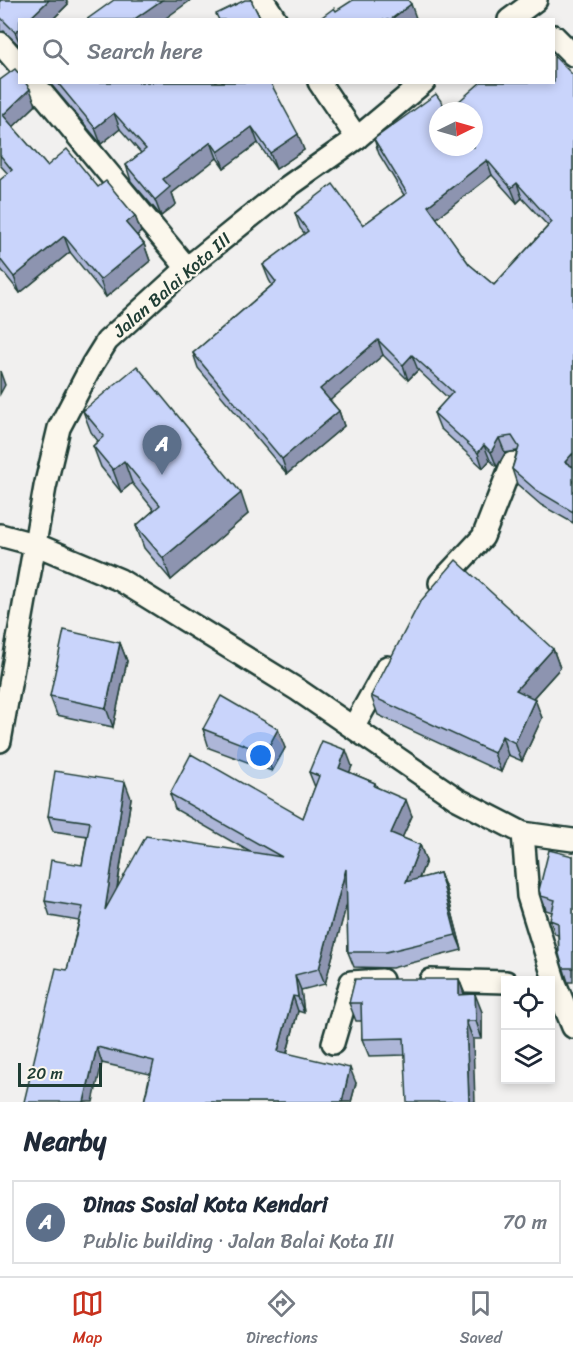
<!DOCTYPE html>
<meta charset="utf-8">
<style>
:root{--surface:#fff;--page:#f6f6f7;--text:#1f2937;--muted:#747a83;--line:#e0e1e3;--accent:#c8321e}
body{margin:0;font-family:Sriracha,sans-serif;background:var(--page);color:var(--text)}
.controls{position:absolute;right:18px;bottom:18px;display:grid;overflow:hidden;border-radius:0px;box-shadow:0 3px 9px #0003}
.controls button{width:54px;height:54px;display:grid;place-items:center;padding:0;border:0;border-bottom:2px solid var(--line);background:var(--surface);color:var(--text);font:30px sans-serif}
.compass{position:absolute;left:429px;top:102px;width:54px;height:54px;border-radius:50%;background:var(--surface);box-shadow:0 3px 9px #0003;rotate:85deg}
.scale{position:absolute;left:18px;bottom:15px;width:84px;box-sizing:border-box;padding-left:6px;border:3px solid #1f3d34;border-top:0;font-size:16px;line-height:21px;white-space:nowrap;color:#1f3d34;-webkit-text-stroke:4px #fbf7ec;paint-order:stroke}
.you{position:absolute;left:261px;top:756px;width:21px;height:21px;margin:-15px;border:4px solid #fff;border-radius:50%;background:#1a73e8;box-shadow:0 0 0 9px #1a73e833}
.badge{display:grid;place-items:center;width:39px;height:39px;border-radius:50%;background:var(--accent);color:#fff;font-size:20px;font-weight:700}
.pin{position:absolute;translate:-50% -50px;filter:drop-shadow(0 2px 3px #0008)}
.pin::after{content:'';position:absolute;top:32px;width:21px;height:18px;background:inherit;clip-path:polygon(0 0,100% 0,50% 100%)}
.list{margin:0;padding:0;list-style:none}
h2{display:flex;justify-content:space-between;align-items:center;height:78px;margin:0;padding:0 24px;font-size:26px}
h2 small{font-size:20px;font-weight:400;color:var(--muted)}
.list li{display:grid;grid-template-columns:39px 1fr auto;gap:18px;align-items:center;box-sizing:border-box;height:84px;margin:0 12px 12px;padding:0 12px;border:2px solid var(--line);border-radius:0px}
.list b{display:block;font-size:22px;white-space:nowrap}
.list p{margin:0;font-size:20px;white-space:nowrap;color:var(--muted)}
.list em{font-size:20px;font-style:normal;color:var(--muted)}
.icon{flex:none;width:33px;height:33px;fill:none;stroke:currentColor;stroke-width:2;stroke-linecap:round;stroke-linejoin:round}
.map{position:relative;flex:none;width:573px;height:1102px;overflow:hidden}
.search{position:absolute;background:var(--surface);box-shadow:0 3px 9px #0003;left:18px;right:18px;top:18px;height:66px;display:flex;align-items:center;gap:15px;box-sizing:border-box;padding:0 21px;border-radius:0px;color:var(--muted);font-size:22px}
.sheet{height:174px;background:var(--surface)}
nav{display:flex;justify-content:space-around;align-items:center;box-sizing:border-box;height:84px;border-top:2px solid var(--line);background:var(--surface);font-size:16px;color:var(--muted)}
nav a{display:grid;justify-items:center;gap:3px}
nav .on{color:var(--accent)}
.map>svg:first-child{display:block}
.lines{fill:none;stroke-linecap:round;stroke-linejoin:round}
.street-casing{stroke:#1f3d34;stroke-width:26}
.street{stroke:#fbf7ec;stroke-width:21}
.wall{fill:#adb6d8;stroke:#1f3d34;stroke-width:1.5;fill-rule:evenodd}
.shaded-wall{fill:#8d94b0;stroke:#1f3d34;stroke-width:1.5}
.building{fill:#c9d4fb;stroke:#1f3d34;stroke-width:1.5;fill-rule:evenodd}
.labels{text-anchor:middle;stroke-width:4.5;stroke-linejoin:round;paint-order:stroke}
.street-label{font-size:18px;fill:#1f3d34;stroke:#fbf7ec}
</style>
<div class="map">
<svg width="573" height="1102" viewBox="0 0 573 1102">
<rect width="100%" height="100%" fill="#f1f0ef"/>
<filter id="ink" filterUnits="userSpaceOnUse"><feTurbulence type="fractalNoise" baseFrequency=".0167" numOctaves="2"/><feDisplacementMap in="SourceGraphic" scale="12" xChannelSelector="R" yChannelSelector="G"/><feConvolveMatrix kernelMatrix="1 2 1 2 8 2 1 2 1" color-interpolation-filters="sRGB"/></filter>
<g filter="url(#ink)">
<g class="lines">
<defs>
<g id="street">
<polyline points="263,0 276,20"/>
<polyline points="509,20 536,0"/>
<polyline points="554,36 573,55"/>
<polyline points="0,43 20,66"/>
<polyline points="33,82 187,268"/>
<polyline points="319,82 357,138"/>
<polyline points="0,535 37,545 120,580 298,690 457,799 523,833 573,840"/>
<polyline points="440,583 483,537 512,463"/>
<polyline points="354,726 387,667"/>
<polyline points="0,741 45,487 59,428 92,365 107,341 187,268 286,188 357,138 424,82"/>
<polyline points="523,833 528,896 555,983 573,1027"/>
<polyline points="431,980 506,982"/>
<polyline points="333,1043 351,982 382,980"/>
</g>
</defs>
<use href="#street" class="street-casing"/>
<use href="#street" class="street"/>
</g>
<g class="wall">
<polygon points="0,0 66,0 68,4 52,20 20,20 20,46 4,31 0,32"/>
<path d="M573,75V523L541,505L517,484L512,469L517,451L505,453L497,467L490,460L483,468L440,428L434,413L448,398L418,370L408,380L383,355L330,400L339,411L344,426L287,474L198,368L193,353L272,285L269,280L263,265L305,234L300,228L295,213L363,225L404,195L379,154L374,139L438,147ZM492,175L517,203L522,198L548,226L494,285L469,264L436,218Z"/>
<polygon points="0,80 36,105 13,127 47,166 98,187 135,216 141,232 137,235 144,244 150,261 106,297 70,252 20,293 0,268 0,180 8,174 0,165"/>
<polygon points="49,82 270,82 304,150 276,169 258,143 224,168 217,158 172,193 176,204 161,216 131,181 126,165 141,153 120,129 101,144"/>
<polygon points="83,411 248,514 171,580 144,548 136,526 154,510 132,483 121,492 101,467 93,446 98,441 91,432"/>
<polygon points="120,643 127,661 113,727 57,715 50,696"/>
<polygon points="553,649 560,668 533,698 542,718 522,761 508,755 501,772 378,715 371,696"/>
<polygon points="203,729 285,748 272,771 209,748"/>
<polygon points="352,766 349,772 375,783 377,787 412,816 402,838 420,845 426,861 419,879 440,873 446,889 462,950 392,968 354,967 348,952 347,902 325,984 301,990 304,1013 298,1011 287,1053 356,1083 351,1102 144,1102 150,1074 102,1063 67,970 79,921 50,916 45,901 82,865 87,836 53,831 48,816 131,798 117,890 252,853 175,809 170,794 303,818 315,787 309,772"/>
<polygon points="573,856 573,982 568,982 559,954 558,935 555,934 550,920 552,912 546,910 539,890"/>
<polygon points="459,979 465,994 482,1012 482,1039 473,1039 405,1055 369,1056 362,1039 362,1021 356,1021 349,1003"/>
</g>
<g class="shaded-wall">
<polygon points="49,0 66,0 68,4 52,20 28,20"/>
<polygon points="162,0 191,0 163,20 133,20"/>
<polygon points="411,4 416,18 414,20 390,20"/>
<polygon points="20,28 20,44 15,32"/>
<polygon points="30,89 36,105 9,131 3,115"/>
<polygon points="114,113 120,129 101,144 95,128"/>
<polygon points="252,127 258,143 224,168 218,152"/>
<polygon points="298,134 304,150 276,169 270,153"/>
<polygon points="211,142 217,158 172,193 176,204 161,216 155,200 163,179"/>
<polygon points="487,160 492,175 433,221 428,206"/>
<polygon points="517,183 522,198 517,203 511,188"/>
<polygon points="135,216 141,232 132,239 126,223"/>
<polygon points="64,236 70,252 20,293 14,277"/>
<polygon points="144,244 150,261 106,297 100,280"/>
<polygon points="378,340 383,355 326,404 320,389"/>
<polygon points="412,355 418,370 408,380 403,365"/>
<polygon points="0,371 5,385 0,394"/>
<polygon points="339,411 344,426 287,474 282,459"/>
<polygon points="499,438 505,453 497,467 491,452"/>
<polygon points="484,445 490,460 483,468 478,453"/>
<polygon points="573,453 573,474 565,462"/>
<polygon points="124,461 132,483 121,492 113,470"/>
<polygon points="241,493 248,514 171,580 163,558"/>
<polygon points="120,643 127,661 113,727 106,708"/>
<polygon points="553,649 560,668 523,709 516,690"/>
<polygon points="535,699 542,718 522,761 515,743"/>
<polygon points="278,729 285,748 272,771 265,753"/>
<polygon points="502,736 508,755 501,772 494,753"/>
<polygon points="346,750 352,766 345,784 339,768"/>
<polygon points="125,782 131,798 111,926 105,910"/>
<polygon points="406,800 412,816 397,849 391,833"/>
<polygon points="420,845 426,861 411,897 406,882"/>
<polygon points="346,869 352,885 325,984 319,969"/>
<polygon points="440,873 446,889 462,950 456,935"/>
<polygon points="295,975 301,990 304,1013 298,997"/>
<polygon points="459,979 465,997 459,995"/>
<polygon points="475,994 482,1012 482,1039 476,1021"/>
<polygon points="293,996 298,1011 283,1067 278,1051"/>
<polygon points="466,1021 473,1039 475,1102 469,1102"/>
<polygon points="97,1047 102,1063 93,1102 84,1102"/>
<polygon points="350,1068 356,1083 351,1102 342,1102"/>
</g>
<g class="building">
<polygon points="0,0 49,0 28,20 20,20 20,28 15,32 0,17"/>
<polygon points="114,0 162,0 133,20 86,20"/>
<polygon points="245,0 251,0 261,20 219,20 216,14"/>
<polygon points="353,0 408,0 411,4 390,20 318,20 334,8 336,11"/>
<path d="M554,56L573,75V453L565,462L573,467V512L536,490L512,469L519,447L512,436L499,438L491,452L484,445L478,453L434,413L453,392L412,355L403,365L378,340L320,389L339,411L282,459L193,353L276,282L263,265L308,231L295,213L333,184L363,225L407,193L374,139L436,94L448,111H438V147H474V111H448L481,82H554ZM487,160L511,188L517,183L552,222L494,285L469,264L428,206Z"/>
<polygon points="15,69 20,75 20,82 25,82 30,89 3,115 47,166 67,149 98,187 106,181 135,216 126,223 144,244 100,280 64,236 14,277 0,259 0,180 12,170 0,155 0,80"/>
<polygon points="57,82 270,82 298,134 270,153 252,127 218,152 211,142 163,179 170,187 155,200 126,165 146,149 114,113 95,128"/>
<polygon points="137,366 241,493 163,558 136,526 160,505 124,461 113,470 93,446 104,436 83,411"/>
<polygon points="456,560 553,649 516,690 535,699 515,743 502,736 494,753 371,696 420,602"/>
<polygon points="64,630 120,643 106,708 50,696"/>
<polygon points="221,696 278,729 265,753 203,729"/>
<polygon points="322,741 346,750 339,768 375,783 374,786 406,800 391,833 420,845 406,882 440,873 456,935 386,952 348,952 346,869 319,969 295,975 298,997 293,996 278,1051 350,1068 342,1102 144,1102 154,1061 97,1047 84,1102 24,1102 56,968 67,970 83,907 45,901 51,860 82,865 90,822 48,816 55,771 125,782 105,910 146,836 282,857 170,794 191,754 303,818 319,776 309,772"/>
<polygon points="549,850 573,856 573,968 563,968 559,954 558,923 550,920 555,900 541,896 539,890"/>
<polygon points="355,979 459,979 459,995 475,994 476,1021 466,1021 469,1102 407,1102 404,1038 362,1039 361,1003 349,1003"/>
</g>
</g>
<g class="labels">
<g class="street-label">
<text transform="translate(172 285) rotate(-41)" y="6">Jalan Balai Kota III</text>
</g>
</g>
</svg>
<div class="controls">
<button><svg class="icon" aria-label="locate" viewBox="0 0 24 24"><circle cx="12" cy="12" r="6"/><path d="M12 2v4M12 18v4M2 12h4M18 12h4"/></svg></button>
<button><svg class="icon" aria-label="layers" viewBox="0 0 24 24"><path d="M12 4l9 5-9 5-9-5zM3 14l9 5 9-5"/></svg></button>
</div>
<svg class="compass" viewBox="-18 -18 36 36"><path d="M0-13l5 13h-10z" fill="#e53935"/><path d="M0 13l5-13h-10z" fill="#747a83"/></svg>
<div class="scale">20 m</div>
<div class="you"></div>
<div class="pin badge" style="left:162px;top:475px;background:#5c6f8a">A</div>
<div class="search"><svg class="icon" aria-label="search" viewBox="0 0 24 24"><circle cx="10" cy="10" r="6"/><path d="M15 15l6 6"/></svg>Search here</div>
</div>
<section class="sheet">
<h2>Nearby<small></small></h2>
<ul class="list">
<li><span class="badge" style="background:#5c6f8a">A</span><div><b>Dinas Sosial Kota Kendari</b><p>Public building · Jalan Balai Kota III</p></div><em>70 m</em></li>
</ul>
</section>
<nav>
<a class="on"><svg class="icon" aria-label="map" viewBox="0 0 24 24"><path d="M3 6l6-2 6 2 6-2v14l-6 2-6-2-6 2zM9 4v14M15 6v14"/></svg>Map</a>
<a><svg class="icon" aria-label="directions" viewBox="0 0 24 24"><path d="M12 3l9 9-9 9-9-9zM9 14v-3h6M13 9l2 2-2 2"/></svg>Directions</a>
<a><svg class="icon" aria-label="saved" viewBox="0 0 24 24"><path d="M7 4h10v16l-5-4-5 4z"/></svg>Saved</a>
</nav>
